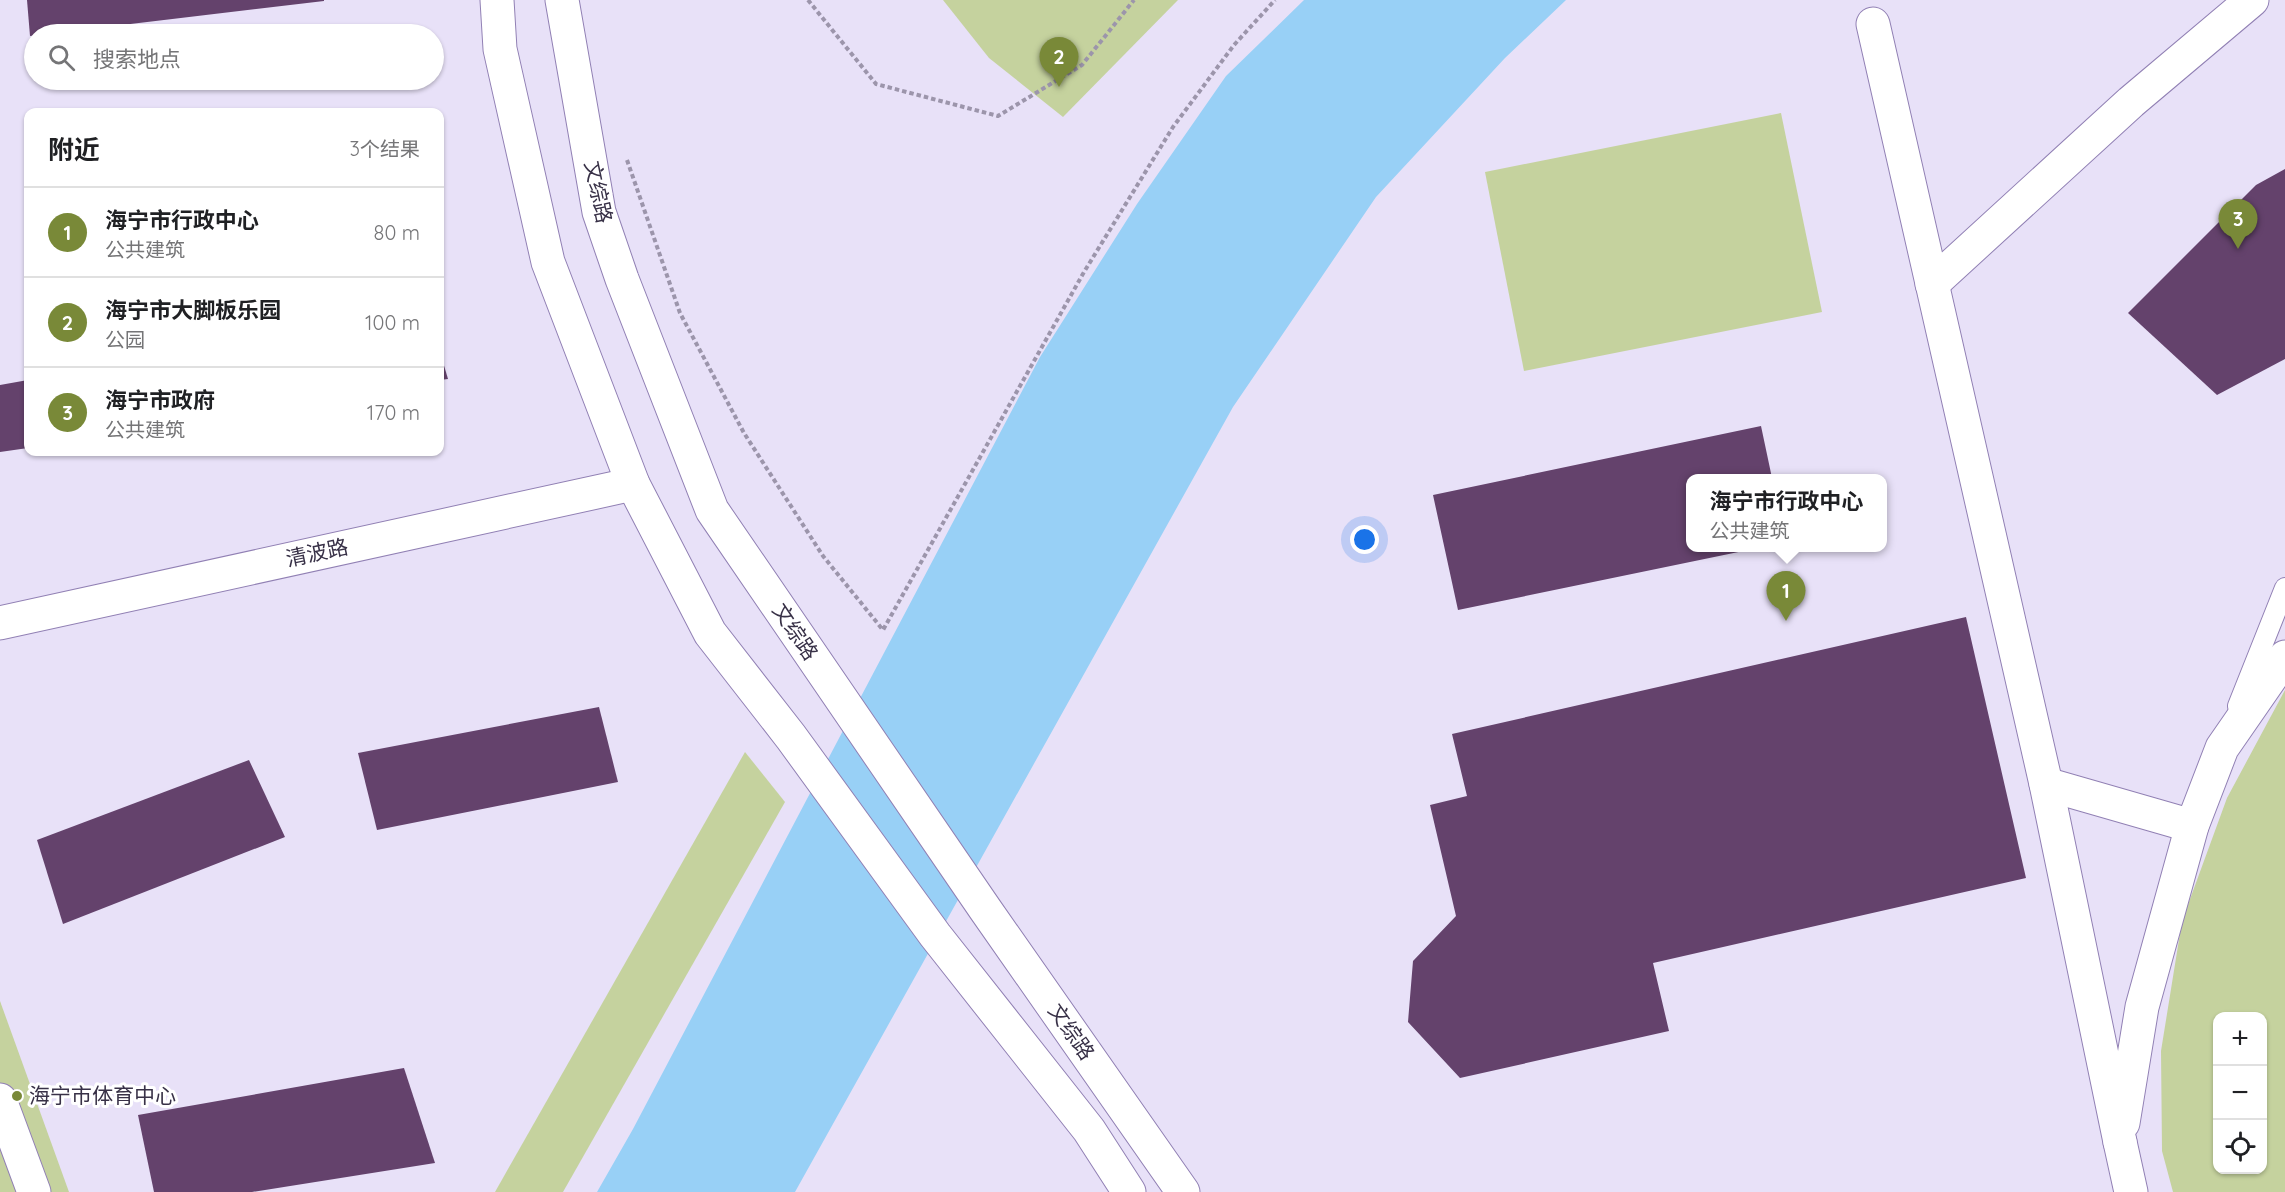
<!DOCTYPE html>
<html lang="zh">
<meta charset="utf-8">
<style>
:root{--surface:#fff;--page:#f2f2f2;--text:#202124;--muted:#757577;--line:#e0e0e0;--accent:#798938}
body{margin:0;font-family:Quicksand,"Noto Sans SC",sans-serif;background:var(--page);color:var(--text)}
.controls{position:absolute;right:18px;bottom:18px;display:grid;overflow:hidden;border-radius:12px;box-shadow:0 2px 4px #0004}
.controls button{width:54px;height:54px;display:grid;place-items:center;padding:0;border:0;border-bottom:2px solid var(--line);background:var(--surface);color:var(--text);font:30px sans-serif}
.you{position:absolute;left:1365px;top:540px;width:21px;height:21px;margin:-15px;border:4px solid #fff;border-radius:50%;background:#1a73e8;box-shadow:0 0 0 9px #1a73e833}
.badge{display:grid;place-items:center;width:39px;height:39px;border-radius:50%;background:var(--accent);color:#fff;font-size:20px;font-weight:700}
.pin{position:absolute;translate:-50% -50px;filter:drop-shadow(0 2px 3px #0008)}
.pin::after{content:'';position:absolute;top:32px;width:21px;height:18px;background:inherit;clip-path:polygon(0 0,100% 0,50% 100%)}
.popup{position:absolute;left:1686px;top:474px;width:201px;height:78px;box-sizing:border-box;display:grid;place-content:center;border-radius:12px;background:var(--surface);filter:drop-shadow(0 2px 4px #0005);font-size:20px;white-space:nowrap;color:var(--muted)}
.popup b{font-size:22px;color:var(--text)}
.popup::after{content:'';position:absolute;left:50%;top:100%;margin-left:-12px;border:12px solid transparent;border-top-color:var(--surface)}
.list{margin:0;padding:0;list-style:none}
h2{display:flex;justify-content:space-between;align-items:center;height:78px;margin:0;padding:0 24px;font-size:26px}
h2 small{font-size:20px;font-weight:400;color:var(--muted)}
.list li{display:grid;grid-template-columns:39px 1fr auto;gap:18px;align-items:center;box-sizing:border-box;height:90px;padding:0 24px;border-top:2px solid var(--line)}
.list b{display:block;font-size:22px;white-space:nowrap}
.list p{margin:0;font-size:20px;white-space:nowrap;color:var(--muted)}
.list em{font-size:20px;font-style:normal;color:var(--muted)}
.icon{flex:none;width:33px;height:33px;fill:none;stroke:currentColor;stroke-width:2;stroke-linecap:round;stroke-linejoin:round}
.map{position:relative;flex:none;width:2285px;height:1192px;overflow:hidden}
.search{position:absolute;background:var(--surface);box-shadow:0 2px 4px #0004;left:24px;top:24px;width:420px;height:66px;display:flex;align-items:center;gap:15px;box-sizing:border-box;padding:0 21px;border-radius:33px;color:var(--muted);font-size:22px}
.panel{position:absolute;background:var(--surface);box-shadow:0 2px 4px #0004;left:24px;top:108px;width:420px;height:348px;border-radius:12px}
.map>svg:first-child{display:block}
.green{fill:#c5d29e;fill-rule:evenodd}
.water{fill:#98d0f6}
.building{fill:#64426c}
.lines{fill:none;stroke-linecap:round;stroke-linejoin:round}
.service-casing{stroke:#9180b4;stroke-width:22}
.minor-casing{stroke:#9180b4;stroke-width:35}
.tertiary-casing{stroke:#9180b4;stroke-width:35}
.secondary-casing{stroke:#9180b4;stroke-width:35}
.path{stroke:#9c95ab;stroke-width:4;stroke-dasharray:4.5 3;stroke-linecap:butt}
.service{stroke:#fff;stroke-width:20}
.minor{stroke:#fff;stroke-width:33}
.tertiary{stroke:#fff;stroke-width:33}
.secondary{stroke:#fff;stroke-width:33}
.poi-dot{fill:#798938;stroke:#fff;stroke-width:2}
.labels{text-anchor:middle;stroke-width:6;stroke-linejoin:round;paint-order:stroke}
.street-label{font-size:21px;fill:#383147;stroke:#fff}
.poi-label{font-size:21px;fill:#383147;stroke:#fff;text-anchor:start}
</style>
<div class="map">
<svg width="2285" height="1192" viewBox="0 0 2285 1192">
<rect width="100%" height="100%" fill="#e8e1f8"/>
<g class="green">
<polygon points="943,0 1178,0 1063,117 989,58"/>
<polygon points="1781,113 1822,312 1524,371 1485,172"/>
<path d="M2285,690V1192H2173L2162,1151L2161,1051L2182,921L2227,798ZM2218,1016H2262V1170H2218Z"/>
<polygon points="745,752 785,802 563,1192 495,1192"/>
<polygon points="0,1001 69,1192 0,1192"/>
</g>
<polygon class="water" points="1304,0 1566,0 1505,58 1376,197 1233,407 795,1192 597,1192 633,1129 1040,357 1137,204 1226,76"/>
<g class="building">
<polygon points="27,0 324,0 324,1 30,36"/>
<polygon points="2285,169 2285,359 2217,395 2128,313 2256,185"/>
<polygon points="440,352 448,379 440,380"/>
<polygon points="28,380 28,448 0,452 0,385"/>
<polygon points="1761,426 1772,478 1690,478 1690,548 1753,549 1458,610 1433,495"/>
<polygon points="1966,617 2026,878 1653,963 1669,1031 1460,1078 1408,1022 1413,961 1456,916 1430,805 1467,796 1452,734"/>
<polygon points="599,707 618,782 377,830 358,753"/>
<polygon points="249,760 285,837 63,924 37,840"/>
<polygon points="404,1068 435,1163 252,1192 154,1192 138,1115"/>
</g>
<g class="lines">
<defs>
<polyline id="service" points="2238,706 2285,588"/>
<g id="minor">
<polyline points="1873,24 2046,784 2120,1142"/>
<polyline points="1932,284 2131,102 2252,0"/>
<polyline points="2046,784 2192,826"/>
<polyline points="0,1100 34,1192"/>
<polyline points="2123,1123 2142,1007 2192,826 2222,748 2285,657"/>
</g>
<g id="tertiary">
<polyline points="0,623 633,484"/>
<polyline points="2120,1142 2131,1192"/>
</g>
<g id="secondary">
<polyline points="497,0 500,49 548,262 633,484 710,633 791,737 935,935 1089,1130 1129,1192"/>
<polyline points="562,0 599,212 622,279 712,510 985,909 1183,1192"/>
</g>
</defs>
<use href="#service" class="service-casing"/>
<use href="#minor" class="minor-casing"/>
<use href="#tertiary" class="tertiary-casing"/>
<use href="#secondary" class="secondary-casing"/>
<g class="path">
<polyline points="808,0 876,84 998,116 1082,65 1134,0"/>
<polyline points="627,160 680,313 744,433 823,556 883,630 1084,272 1173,127 1234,45 1275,0"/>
</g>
<use href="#service" class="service"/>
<use href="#minor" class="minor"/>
<use href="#tertiary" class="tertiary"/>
<use href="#secondary" class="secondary"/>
</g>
<circle class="poi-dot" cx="17" cy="1096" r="6"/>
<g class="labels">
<g class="street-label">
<text transform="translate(598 192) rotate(78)" y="7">文综路</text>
<text transform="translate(317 553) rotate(-12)" y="7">清波路</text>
<text transform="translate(795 632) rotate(56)" y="7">文综路</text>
<text transform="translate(1071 1032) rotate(55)" y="7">文综路</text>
</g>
<g class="poi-label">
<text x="29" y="1103">海宁市体育中心</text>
</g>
</g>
</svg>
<div class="controls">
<button>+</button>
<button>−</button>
<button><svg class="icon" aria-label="locate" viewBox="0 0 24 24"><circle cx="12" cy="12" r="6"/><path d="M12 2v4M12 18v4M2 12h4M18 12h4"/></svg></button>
</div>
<div class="you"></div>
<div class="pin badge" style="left:1786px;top:621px">1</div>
<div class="popup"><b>海宁市行政中心</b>公共建筑</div>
<div class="pin badge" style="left:1059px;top:87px">2</div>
<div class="pin badge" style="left:2238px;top:249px">3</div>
<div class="search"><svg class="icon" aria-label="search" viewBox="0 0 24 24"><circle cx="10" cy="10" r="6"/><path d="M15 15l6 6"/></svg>搜索地点</div>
<section class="panel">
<h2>附近<small>3个结果</small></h2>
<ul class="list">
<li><span class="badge">1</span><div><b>海宁市行政中心</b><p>公共建筑</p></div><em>80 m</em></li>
<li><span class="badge">2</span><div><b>海宁市大脚板乐园</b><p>公园</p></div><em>100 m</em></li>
<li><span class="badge">3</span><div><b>海宁市政府</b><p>公共建筑</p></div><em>170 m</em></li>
</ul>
</section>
</div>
